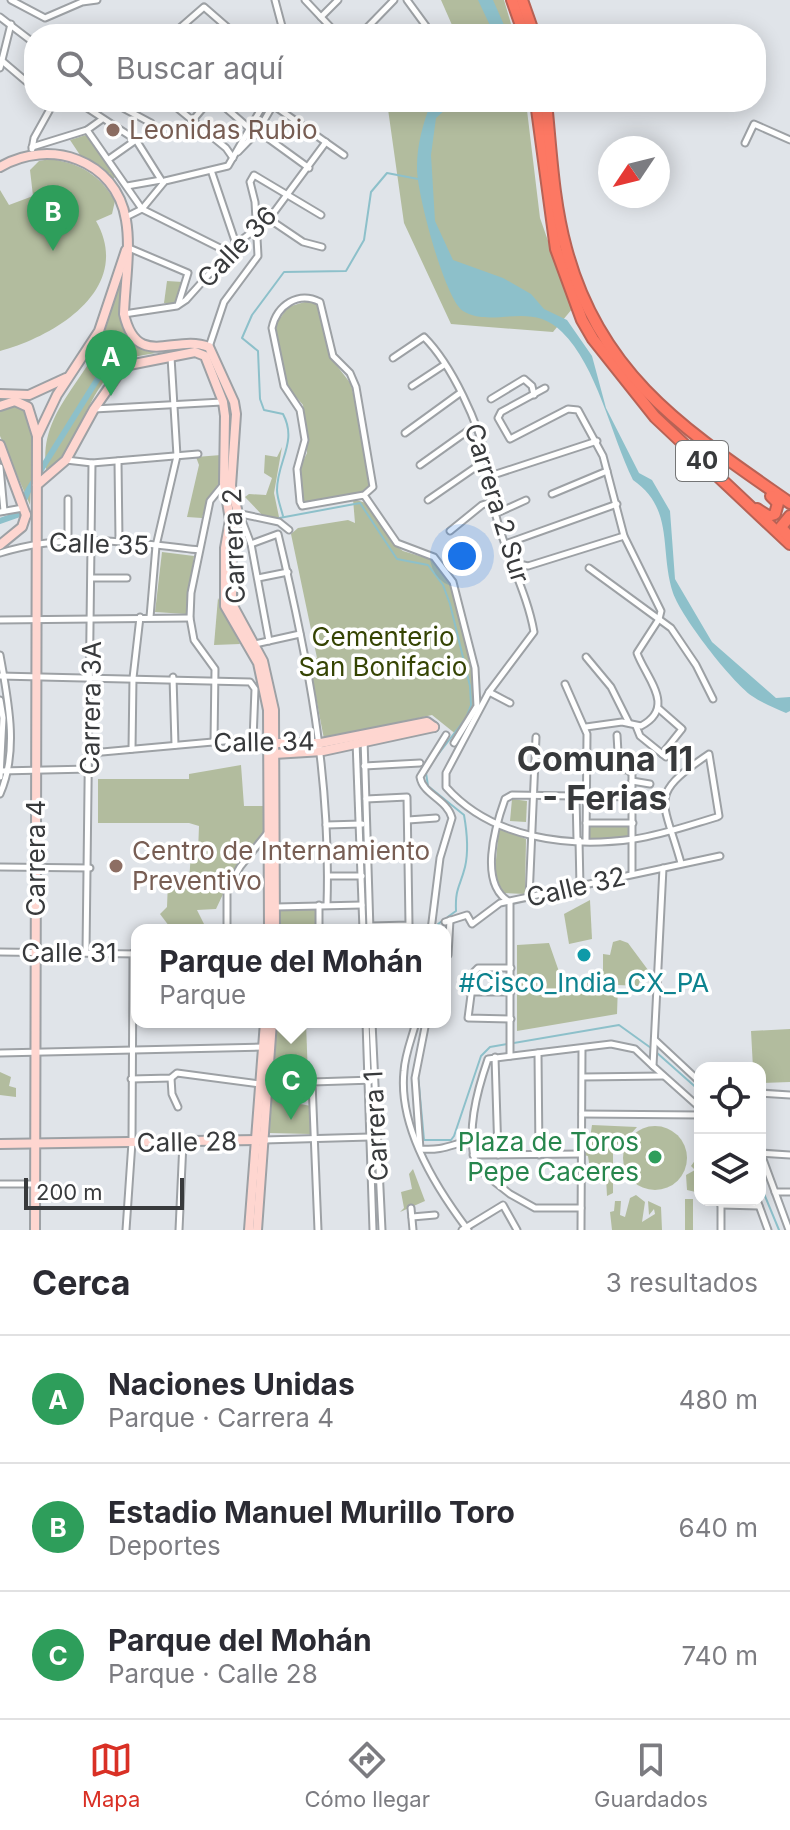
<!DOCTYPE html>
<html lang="es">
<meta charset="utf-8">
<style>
:root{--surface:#fff;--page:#f7f7f7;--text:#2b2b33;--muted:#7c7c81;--line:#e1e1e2;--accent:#d93025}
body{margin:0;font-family:Inter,sans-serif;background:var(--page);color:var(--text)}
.controls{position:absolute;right:24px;bottom:24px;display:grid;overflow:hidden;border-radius:16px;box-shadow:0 4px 20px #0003}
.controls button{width:72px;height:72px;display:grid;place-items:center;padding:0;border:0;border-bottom:2px solid var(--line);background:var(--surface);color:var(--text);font:40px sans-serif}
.compass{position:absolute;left:598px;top:136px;width:72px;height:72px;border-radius:50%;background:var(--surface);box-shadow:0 4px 20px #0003;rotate:235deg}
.scale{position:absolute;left:24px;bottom:20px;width:160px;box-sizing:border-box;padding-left:8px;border:4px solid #383a3c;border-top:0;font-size:22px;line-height:28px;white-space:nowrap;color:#383a3c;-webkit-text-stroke:6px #fff;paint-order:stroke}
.you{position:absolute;left:462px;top:556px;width:28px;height:28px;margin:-20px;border:6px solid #fff;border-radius:50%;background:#1a73e8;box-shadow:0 0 0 12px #1a73e833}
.badge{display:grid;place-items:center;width:52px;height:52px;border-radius:50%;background:var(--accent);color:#fff;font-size:26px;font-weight:700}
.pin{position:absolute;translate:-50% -66px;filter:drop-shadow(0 2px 4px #0008)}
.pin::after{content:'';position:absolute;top:42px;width:28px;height:24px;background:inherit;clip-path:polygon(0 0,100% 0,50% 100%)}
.popup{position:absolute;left:131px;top:924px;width:320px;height:104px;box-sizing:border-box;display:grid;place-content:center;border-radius:16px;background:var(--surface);filter:drop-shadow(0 2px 6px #0005);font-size:26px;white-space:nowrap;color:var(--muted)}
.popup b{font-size:30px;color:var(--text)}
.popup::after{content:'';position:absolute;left:50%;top:100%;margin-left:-16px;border:16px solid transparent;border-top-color:var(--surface)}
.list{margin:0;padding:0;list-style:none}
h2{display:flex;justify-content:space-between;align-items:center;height:104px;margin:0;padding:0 32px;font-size:34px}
h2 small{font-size:26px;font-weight:400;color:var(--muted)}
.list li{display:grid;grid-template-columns:52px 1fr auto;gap:24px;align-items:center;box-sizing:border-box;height:128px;padding:0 32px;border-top:2px solid var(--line)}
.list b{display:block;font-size:30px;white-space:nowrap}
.list p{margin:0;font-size:26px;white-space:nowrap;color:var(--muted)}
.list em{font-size:26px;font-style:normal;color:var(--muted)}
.icon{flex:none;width:44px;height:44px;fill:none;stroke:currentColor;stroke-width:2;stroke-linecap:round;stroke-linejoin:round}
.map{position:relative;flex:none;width:790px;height:1230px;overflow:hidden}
.search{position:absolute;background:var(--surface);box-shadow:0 4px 20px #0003;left:24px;right:24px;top:24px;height:88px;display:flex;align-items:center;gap:20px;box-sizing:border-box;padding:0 28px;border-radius:32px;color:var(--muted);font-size:30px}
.sheet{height:488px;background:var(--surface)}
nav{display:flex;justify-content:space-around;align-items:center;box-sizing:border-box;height:112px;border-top:2px solid var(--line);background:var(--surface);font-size:22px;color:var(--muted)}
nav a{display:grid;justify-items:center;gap:4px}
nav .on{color:var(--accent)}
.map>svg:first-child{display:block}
.green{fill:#b2bc9e}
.water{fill:#8dc0ca}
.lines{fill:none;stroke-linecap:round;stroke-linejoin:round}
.stream{stroke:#8dc0ca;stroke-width:2}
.canal{stroke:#8dc0ca;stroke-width:6}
.street-casing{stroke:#9da1a5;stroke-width:9}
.secondary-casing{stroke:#9da1a5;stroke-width:12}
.highway-casing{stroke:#b86255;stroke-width:14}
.street{stroke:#fff;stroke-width:5}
.secondary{stroke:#fed6d0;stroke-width:8}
.highway{stroke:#fd7863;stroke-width:10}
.education-dot{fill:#8d6e63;stroke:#fff;stroke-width:3}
.culture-dot{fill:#0f9aa8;stroke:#fff;stroke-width:3}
.leisure-dot{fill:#2e9e5b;stroke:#fff;stroke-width:3}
.labels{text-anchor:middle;stroke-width:7;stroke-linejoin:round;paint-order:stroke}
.shield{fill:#fff;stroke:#747576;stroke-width:2}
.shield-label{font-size:24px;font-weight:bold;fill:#383a3c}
.education-label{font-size:26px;fill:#785e54;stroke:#fff;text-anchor:start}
.street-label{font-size:26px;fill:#383a3c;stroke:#fff}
.park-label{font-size:26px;fill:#354403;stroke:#fff}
.culture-label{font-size:26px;fill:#0d838f;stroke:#fff}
.leisure-label{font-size:26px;fill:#27864d;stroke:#fff;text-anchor:end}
.district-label{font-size:34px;font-weight:bold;fill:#383a3c;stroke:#fff}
</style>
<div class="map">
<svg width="790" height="1230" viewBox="0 0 790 1230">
<rect width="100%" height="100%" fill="#e0e4e9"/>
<g class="green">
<polygon points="441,0 504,0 514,34 444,34 452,25"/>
<polygon points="387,102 526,102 540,218 572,309 553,332 451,324 404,223"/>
<polygon points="86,135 92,138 117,176 112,179 109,173 106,174 80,155 70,140"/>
<path d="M50,159C80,163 100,175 115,201L112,214L96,221C134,288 56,336 0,351V190L9,205L33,196L30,170L39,161Z"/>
<polygon points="167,281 183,282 177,303 164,303"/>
<path d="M120,282C121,314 118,344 156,353C145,355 130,356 120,364C86,392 80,444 47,473C36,415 85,383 104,334C110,317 112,297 120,282Z"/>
<polygon points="311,300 320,304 323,312 334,362 351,384 372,486 371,490 304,504 299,469 307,453 303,405 286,385 274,327 288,307"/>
<polygon points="15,404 26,409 34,437 30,505 0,436 0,409"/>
<polygon points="282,447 274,493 279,517 264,517 245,497 249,494 266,495 272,478 264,473 265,455 277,457"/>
<polygon points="221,455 219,483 207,500 202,518 187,517 199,465 196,457"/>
<polygon points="353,499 366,503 393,544 403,551 433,560 451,583 473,669 475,705 457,735 432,715 324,739 309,661 317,658 291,534 298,528 348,520 355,523"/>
<polygon points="162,552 194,556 186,614 155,612"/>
<polygon points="218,598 240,644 214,645"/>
<polygon points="241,765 244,806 267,806 267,829 232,875 216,909 197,910 207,930 172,930 160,914 167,907 168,881 189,882 191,852 198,852 199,826 189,823 98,823 98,779 189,779 189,774"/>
<polygon points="512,799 527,801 526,822 510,821"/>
<polygon points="586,823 633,823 634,839 586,840"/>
<polygon points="499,828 526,839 525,894 503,893 494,881"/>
<polygon points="590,900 592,939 569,944 564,914"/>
<polygon points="316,909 316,930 280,930 280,910"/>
<polygon points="620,940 628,943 651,974 641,979 638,986 618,985 617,1014 517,1031 517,945 549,943 563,983 603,970 603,954 610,955 613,942"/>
<polygon points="276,1022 306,1022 308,1078 273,1077"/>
<polygon points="790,1029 790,1082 760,1083 760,1068 753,1068 751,1031"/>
<polygon points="0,1072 11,1077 9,1086 16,1088 16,1097 0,1095"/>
<polygon points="271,1081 295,1081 295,1103 311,1106 310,1134 270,1133"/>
<polygon points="592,1125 637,1127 621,1145 613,1144 613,1193 607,1196 606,1178 591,1176 588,1156 584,1155 584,1138 590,1138"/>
<circle cx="655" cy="1158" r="32"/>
<polygon points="696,1159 700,1159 700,1193 687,1190 686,1175 695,1170 691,1166"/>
<polygon points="413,1169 425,1201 400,1212 404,1208 401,1192 412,1189 409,1174"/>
<polygon points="636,1195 645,1202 642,1222 655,1214 654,1209 649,1215 648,1201 661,1207 662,1230 612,1230 610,1212 614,1211 615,1201 621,1201 620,1215 625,1217 630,1198"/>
<rect x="685" y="1199" width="8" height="31"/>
</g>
<g class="water">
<polygon points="478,0 493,0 508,34 494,34"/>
<path d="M431,102H454L436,118L431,155L435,221L453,260L503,278L531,294L544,309L567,320L592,356L606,408L639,473L652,480L670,511L675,579L712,642L776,698L790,697V711L786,713C775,708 762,703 752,696C731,681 682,618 673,593C659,550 675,509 633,480C611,435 597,366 562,332C531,300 493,329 463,311C445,300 416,191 417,167C417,144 423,124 431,102Z"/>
</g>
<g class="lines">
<g class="stream">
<path d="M283,516C281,508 277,498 277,490C277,461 298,442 283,414L264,410L260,399L258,351L242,338L252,315L284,272L346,271L364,240L371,192L387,173L418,179"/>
<polyline points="274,519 360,503 397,559 428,565 443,585 450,604 470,686 471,705 466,718 433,761"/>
<path d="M426,773L428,786L464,815C467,832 469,850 465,867C460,887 455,888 456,911L438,924V930"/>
<polyline points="656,1052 700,1091"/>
<polyline points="418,1075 424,1140 451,1140 454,1136 481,1056 490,1047 619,1025 651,1048"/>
<polyline points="760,1184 779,1230"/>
</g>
<polyline class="canal" points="0,521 17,515 29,489 115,351"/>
<defs>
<g id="street">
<polyline points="11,0 45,18 82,2 97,0"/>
<polyline points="275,0 284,34"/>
<polyline points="305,0 337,34"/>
<polyline points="407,0 426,26 419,34"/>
<polyline points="0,17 34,43"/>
<polyline points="321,17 338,0"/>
<polyline points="179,29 186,34"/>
<polyline points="86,31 89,34"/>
<polyline points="173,34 204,7 235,34"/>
<polyline points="361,34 394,0"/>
<polyline points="1,60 34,88"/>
<polyline points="0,68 11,24"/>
<polyline points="78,102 136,140 163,183"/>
<polyline points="112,102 151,123"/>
<polyline points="170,102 226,148 233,158"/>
<polyline points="219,102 250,129"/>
<polyline points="193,120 208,102"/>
<polyline points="87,130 142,209 228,252"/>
<polyline points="258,131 309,168"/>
<polyline points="745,143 754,124 790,140"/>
<polyline points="32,147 87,130 101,120"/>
<polyline points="32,149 34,138 54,102"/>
<polyline points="238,152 258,131 273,105 344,155"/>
<polyline points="109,159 136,140"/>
<polyline points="212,173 236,244"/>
<polyline points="127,186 161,180"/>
<polyline points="126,217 142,209 165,181 228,166 265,102"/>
<polyline points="269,219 303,242 322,247"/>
<polyline points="129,248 188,273 178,305"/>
<polyline points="124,314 177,306 186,300 236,244 269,219 326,142"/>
<polyline points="209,347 224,302 258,256 255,202 250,182 254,175 321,215"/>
<path d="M393,358L424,337C452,365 479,424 487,462C491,480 491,499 496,516C506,556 527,592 534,632L489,692L446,773V787C492,839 569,848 634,839C662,835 690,825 717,817L719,816L709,754C647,796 663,798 681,863"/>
<polyline points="412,386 444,365"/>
<polyline points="545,388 501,412 498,418 510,439 568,409 578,410 603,456 624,536 661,611 659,619"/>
<polyline points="491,399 524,379 532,386 534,395"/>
<polyline points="94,409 222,402"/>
<polyline points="405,433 460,393"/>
<polyline points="66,460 92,463 198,454"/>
<polyline points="118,461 119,540"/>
<polyline points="420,465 476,425"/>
<polyline points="0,467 4,511"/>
<polyline points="490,476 597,441"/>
<polyline points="552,494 607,471"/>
<path d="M364,495L302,506L300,502L297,469L305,440L300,410L284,386L272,328C277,305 298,291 320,302L333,356L350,373L356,387L373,487L364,495L397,543L434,557L453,582L475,668L477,706L454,743"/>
<polyline points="68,499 68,541"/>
<polyline points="428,500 486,460"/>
<polyline points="238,510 251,544 269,641"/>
<polyline points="0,512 23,508"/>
<polyline points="241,514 279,522 289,530"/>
<polyline points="495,514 526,500"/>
<polyline points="450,531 482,505 494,501"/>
<path d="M251,544L278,534C308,659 331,776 327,905"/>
<polyline points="505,544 617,504"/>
<path d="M0,553C68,532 130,542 199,550"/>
<polyline points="515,563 528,566 624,536"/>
<polyline points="589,568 671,628 696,665 713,699"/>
<polyline points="93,578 127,578"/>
<polyline points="258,578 288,572"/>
<polyline points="150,617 156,546 177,456 171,357"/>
<polyline points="0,620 190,618"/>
<polyline points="255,644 300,634"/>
<path d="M0,655C8,700 19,751 0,794"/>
<polyline points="586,657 611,687 629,723"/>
<polyline points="0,676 250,682 255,689 253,740"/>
<polyline points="173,677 175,745"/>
<polyline points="565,684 587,734 586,840"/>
<polyline points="489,692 510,703"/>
<polyline points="0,700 3,718 0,777"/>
<polyline points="658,708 682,729 662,754"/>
<polyline points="636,726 640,736 666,757"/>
<path d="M586,727L622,722L641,726C677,707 646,678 637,653L659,619"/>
<polyline points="617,735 619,770"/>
<polyline points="364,739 370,930"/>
<polyline points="356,741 363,930"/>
<polyline points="214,742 215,669 194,640 190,618 191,593 210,501 223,485"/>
<polyline points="132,749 133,678 140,617"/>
<polyline points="91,753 235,740 269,742"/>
<polyline points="364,766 420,763"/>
<polyline points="612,769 628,770 632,774 632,874"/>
<polyline points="0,771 90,769"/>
<polyline points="632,781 650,784"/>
<polyline points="586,796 632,797"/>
<polyline points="366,799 407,797 409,925 370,926"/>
<polyline points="408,820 436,818"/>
<polyline points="586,823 633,823"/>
<polyline points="326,825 362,824"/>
<polyline points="579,840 580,887"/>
<polyline points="0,867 90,868"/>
<polyline points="663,868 653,1066 700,1108"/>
<polyline points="328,876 362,876"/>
<polyline points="529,898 536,737"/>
<polyline points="319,905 319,930"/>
<polyline points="276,907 362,905"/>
<polyline points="445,922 467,915 472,924 500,903 720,856"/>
<polyline points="227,930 227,890 240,867 268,832"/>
<path d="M431,930L440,858L452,818C447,799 423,795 420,777L446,735"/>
<polyline points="0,952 137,954"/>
<polyline points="86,952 92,463"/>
<polyline points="448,955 450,920"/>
<polyline points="469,992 511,992"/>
<polyline points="511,1019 468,1018 474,972 478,968 511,968"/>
<polyline points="366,1022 373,1230"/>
<polyline points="372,1022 382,1230"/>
<path d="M416,1022C412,1038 405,1054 404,1071C398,1127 436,1188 468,1230"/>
<path d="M426,1022L415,1078L420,1149C445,1151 451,1144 473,1140"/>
<polyline points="655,1040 700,1082"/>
<polyline points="0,1053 263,1047"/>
<polyline points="538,1053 539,1155"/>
<path d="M510,1056V902C478,885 495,827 505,799L512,795L576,796L577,840"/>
<polyline points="495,1057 498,1155"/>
<polyline points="583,1077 663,1076"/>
<polyline points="171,1078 172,1094 178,1107"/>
<polyline points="131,1079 171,1078 177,1073 260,1084"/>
<polyline points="760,1093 790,1095"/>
<polyline points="582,1114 700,1115"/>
<polyline points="264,1140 370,1137"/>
<polyline points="760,1151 789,1230"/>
<polyline points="760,1153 790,1155"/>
<polyline points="473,1155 581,1154"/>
<polyline points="0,1184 35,1184"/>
<polyline points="775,1192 790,1192"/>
<polyline points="757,1200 768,1230"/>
<polyline points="721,1205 759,1206"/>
<polyline points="411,1208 413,1230"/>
<path d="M581,1208H535L510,1194L477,1168C465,1134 477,1091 488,1059L611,1044L635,1049L653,1066"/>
<polyline points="412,1217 435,1215"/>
<polyline points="126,1230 132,1142 133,953"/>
<polyline points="179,1230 183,1142"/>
<polyline points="318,1230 312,1082 374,1080"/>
<polyline points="462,1230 503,1205 517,1230"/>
<polyline points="581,1230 582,1049"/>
<polyline points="721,1230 721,1200"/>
</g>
<g id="secondary">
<path d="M0,167C49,138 116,159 126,220C131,249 125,284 124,314C137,371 175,333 209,347L234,402L236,414L231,486L237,509L232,548V604L263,661L274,710L275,930"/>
<polyline points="0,394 29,395 66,378"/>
<polyline points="0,406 15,401 28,407 37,436"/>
<polyline points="0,445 26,515"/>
<polyline points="37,485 66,460 94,409 124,366 195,352 205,356 223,402 225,416 224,483 230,520 225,548 225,606 258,663 268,710 269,930"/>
<polyline points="0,545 22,527 26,515"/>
<polyline points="274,743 321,743 427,722 434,727"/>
<polyline points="274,754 323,751 434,727"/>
<polyline points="0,1144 264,1140"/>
<polyline points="35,1230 37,437 57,395 99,331 126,250"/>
<polyline points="249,1230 265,1022"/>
<polyline points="257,1230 272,1022"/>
</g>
<g id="highway">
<polyline points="512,0 524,34"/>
<polyline points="522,0 534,34"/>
<polyline points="536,102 556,249 582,320 593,339 655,417 790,544"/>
<path d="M546,102C551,150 553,201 566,248C600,377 687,431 790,503"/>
<polyline points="757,509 768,516 775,514 778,503 771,496"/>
<polyline points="790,516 781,527 790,538"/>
</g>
</defs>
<use href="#street" class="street-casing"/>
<use href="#secondary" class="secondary-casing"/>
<use href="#highway" class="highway-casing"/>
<use href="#street" class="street"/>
<use href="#secondary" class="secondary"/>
<use href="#highway" class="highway"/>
</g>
<g class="education-dot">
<circle cx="113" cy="130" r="8"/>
<circle cx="116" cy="866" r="8"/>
</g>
<circle class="culture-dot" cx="584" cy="955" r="8"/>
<circle class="leisure-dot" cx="655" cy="1157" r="8"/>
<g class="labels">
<rect class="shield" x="676" y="441" width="52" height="40" rx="6"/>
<g class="shield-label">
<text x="702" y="469">40</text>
</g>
<g class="education-label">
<text x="129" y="139">Leonidas Rubio</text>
<text x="132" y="860">Centro de Internamiento<tspan x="132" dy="30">Preventivo</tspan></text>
</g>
<g class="street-label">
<text transform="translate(237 247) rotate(-46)" y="9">Calle 36</text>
<text transform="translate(497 503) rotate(73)" y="9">Carrera 2 Sur</text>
<text transform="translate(99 544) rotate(2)" y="9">Calle 35</text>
<text transform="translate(234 546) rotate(-92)" y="9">Carrera 2</text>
<text transform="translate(91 708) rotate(-89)" y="9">Carrera 3A</text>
<text transform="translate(264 742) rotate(-1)" y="9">Calle 34</text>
<text transform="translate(36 858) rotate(-90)" y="9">Carrera 4</text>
<text transform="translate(576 887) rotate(-13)" y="9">Calle 32</text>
<text x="69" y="962">Calle 31</text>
<text transform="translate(376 1126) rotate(-93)" y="9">Carrera 1</text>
<text transform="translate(187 1142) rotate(-1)" y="9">Calle 28</text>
</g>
<g class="park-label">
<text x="383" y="646">Cementerio<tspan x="383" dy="30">San Bonifacio</tspan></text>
</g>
<g class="culture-label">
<text x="584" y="992">#Cisco_India_CX_PA</text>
</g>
<g class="leisure-label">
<text x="639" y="1151">Plaza de Toros<tspan x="639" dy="30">Pepe Caceres</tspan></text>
</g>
<g class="district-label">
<text x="605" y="771">Comuna 11<tspan x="605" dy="39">- Ferias</tspan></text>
</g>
</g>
</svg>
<div class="controls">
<button><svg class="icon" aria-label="locate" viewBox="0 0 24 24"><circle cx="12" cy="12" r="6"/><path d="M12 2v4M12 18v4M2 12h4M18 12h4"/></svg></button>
<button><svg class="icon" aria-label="layers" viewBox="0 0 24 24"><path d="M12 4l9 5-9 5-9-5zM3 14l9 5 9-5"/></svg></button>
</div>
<svg class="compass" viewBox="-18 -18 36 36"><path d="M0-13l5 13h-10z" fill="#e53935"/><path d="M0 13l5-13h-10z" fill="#7c7c81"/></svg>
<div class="scale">200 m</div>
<div class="you"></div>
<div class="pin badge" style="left:111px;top:396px;background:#2e9e5b">A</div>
<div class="pin badge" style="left:53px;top:251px;background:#2e9e5b">B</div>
<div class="pin badge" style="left:291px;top:1120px;background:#2e9e5b">C</div>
<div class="popup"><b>Parque del Mohán</b>Parque</div>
<div class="search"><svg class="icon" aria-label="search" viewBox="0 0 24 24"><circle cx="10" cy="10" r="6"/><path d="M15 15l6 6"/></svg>Buscar aquí</div>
</div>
<section class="sheet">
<h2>Cerca<small>3 resultados</small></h2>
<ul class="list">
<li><span class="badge" style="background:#2e9e5b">A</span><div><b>Naciones Unidas</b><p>Parque · Carrera 4</p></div><em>480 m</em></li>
<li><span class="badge" style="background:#2e9e5b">B</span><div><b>Estadio Manuel Murillo Toro</b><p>Deportes</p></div><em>640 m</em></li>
<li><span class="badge" style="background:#2e9e5b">C</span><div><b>Parque del Mohán</b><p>Parque · Calle 28</p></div><em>740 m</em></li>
</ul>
</section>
<nav>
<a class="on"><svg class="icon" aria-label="map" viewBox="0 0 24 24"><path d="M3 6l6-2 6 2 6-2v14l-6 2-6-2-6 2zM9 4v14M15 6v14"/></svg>Mapa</a>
<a><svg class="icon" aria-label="directions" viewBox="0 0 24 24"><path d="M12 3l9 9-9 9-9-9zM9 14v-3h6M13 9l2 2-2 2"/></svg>Cómo llegar</a>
<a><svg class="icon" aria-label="saved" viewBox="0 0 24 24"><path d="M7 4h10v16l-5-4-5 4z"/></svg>Guardados</a>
</nav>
